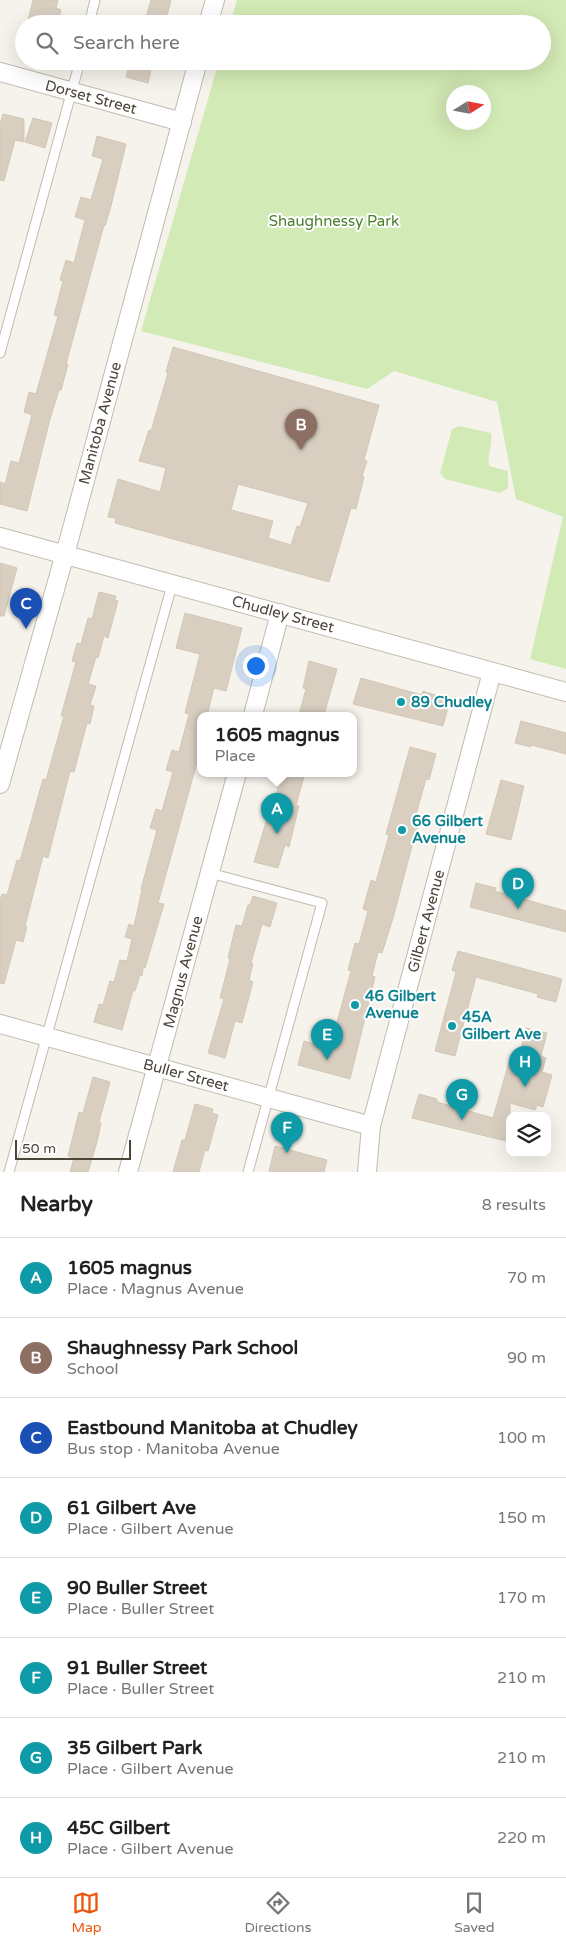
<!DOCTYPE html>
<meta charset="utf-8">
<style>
:root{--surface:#fff;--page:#f2f2f2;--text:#222;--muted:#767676;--line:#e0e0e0;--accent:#ea580c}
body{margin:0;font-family:"Varela Round",sans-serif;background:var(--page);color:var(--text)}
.controls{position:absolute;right:15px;bottom:15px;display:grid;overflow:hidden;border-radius:10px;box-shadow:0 5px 20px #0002}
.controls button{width:45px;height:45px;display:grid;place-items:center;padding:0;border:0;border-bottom:1px solid var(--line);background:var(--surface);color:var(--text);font:25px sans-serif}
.compass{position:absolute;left:446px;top:85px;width:45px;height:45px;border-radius:50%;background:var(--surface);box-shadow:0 5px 20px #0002;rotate:79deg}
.scale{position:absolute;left:15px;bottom:12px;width:116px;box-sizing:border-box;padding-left:5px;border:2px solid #4b4439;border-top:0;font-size:14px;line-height:18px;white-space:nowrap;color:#4b4439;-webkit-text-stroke:4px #fff;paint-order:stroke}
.you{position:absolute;left:255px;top:665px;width:18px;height:18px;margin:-12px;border:4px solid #fff;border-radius:50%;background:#1a73e8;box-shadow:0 0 0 8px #1a73e833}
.badge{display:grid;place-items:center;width:32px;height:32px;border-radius:50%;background:var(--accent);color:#fff;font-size:16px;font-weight:700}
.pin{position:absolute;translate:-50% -41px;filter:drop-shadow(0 1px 2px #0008)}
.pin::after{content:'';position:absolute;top:26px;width:18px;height:15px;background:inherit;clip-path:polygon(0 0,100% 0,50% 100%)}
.popup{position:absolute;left:197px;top:712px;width:160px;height:65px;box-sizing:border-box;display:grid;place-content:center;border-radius:10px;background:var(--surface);filter:drop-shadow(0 1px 4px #0005);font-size:16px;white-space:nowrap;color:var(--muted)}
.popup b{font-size:19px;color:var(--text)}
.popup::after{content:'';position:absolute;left:50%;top:100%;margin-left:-10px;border:10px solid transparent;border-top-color:var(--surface)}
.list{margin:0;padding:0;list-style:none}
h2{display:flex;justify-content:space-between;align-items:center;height:65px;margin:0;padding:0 20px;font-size:21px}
h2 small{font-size:16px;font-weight:400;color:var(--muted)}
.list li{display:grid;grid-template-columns:32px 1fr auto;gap:15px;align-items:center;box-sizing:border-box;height:80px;padding:0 20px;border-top:1px solid var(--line)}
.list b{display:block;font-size:19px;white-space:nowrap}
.list p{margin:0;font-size:16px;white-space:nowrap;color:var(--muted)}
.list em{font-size:16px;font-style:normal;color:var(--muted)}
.icon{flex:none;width:28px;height:28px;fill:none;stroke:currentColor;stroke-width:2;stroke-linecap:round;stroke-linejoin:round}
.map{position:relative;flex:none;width:566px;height:1172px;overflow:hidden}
.search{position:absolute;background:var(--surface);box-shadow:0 5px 20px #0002;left:15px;right:15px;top:15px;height:55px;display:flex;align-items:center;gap:12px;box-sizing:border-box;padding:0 18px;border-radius:28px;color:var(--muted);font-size:19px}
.sheet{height:705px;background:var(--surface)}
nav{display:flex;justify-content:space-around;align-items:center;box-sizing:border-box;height:70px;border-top:1px solid var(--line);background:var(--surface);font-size:14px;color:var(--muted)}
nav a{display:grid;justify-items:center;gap:2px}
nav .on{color:var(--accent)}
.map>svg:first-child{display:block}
.green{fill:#d2eab5;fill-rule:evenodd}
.building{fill:#d8cfc1;stroke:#d3c7b4;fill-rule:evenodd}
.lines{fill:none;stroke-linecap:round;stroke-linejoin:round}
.lane-casing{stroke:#c2bbae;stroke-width:11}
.street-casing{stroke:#c2bbae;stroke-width:20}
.lane{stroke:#fff;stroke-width:9}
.street{stroke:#fff;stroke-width:18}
.culture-dot{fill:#0f9aa8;stroke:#fff;stroke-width:2}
.labels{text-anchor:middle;stroke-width:4;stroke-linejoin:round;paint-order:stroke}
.street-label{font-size:15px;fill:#4b4439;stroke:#fff}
.park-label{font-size:15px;fill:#4a7f2a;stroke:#fff}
.culture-label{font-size:15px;font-weight:bold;fill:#0d838f;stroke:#fff;text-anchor:start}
</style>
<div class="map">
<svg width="566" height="1172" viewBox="0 0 566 1172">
<rect width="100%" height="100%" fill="#f6f3ec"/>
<g class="green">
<path d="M237,0H566V669L530,659L563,517L516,499L497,402L394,371L367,389L141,331L219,61H542V24H230ZM484,92V122H454V92Z"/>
<path d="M460,426L491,433C493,444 487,454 489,466L508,471V488L500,493L445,479L440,473L452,429Z"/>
</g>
<g class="building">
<polygon points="33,0 58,0 56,8 61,10 58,24 27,24"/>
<polygon points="151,0 171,0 165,24 144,24"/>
<polygon points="130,61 153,61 148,83 126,77"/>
<polygon points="3,114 24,119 24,142 15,140 4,181 0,180 0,124"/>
<polygon points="33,118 52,123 45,148 25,142"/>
<polygon points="97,136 126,144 111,206 105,226 104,225 66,364 68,364 61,390 59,390 50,419 27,511 0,504 0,482 5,484 11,461 19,463 32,415 24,412 29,392 36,394 58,316 54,315 63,281 60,280 66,260 74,263 85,220 75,217 81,197 91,200 103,159 92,156"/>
<path d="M173,347L379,405L364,460L367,461L362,476L364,477L356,509L351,508L329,582L115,523L116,518L108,517L118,479L160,492L166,468L139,461L149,430L151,431L168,373L166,372ZM238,484L308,503L300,527L297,526L291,545L268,538L273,521L231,510Z"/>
<polygon points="0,563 17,568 4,616 0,616"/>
<polygon points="99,592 116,596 115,600 118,601 108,638 104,636 98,658 96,657 88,684 96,686 90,705 94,706 90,724 87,723 74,772 70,771 48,858 43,856 25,926 27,926 23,942 16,940 4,984 0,983 0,900 2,894 7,895 17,860 20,861 43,779 46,780 64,716 61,716 76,662 72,661 77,643 81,644 88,618 92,619"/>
<polygon points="185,613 242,628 226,691 214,688 207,715 201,715 201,748 158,903 164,904 145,968 143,968 142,976 140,975 135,991 133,991 122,1030 94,1022 99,1004 103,1005 110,981 114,982 120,960 127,961 132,939 125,937 129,924 134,926 142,890 141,889 157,830 150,828 156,809 162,811 173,772 166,770 172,750 179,752 189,714 185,713 200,654 176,648"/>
<polygon points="309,661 337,669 324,715 299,715 306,689 303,688"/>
<polygon points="361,678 422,695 423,691 450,700 443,726 353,704"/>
<polygon points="521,721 566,733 566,754 531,745 531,747 515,743"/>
<polygon points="410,747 436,754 429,780 426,779 413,825 417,827 393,918 382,953 378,952 372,976 375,977 350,1079 298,1065 304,1041 330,1048 351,971 348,970 355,943 359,944 368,911 363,909 371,880 376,882 389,835 386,834"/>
<polygon points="279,773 305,773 296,805 299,806 289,847 285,845 278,868 254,862 266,822 269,823 278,788 276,787"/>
<polygon points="501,780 524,786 511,840 486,834"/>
<polygon points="476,883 496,888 495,891 566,911 566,932 470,907"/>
<polygon points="253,896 277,903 270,927 262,924 251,963 253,964 249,980 253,982 242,1023 235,1021 225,1058 208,1053 224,999 220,998 230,959 228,958 236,925 242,926 248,905 250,905"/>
<polygon points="458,951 562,979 556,1002 537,997 538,994 476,977 455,1056 435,1051 456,972 452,970"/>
<polygon points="526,1028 547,1033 541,1056 546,1058 542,1072 552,1075 543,1107 537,1105 535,1110 510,1103 510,1142 412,1118 419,1094 437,1099 437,1102 493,1118 509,1062 517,1065"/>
<polygon points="93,1077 110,1082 99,1122 101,1123 97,1142 88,1172 70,1172 74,1158 68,1156 79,1112 83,1113"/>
<polygon points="195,1104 213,1109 212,1113 218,1115 208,1151 205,1150 199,1172 173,1172 182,1140 185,1140"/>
<polygon points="275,1146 327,1160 324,1172 269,1172"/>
</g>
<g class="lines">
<defs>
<g id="lane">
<polyline points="89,24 95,0"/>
<polyline points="0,353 80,61"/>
<polyline points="210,873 322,903 248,1172"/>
<polyline points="9,1172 172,585"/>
</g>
<g id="street">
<polyline points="208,24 215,0"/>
<polyline points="0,72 182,122"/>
<polyline points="0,537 566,692"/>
<polyline points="253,715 280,613"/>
<polyline points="0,784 70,536 198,61"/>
<polyline points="0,1024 371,1126"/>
<polyline points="128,1172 237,773"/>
<polyline points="367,1172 371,1126 492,672"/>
</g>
</defs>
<use href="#lane" class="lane-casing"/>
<use href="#street" class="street-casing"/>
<use href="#lane" class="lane"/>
<use href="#street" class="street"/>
</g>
<g class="culture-dot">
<circle cx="401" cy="702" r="5"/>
<circle cx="402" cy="830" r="5"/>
<circle cx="355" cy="1005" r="5"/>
<circle cx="452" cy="1026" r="5"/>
</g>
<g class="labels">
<g class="street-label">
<text transform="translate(91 97) rotate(15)" y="5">Dorset Street</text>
<text transform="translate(100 423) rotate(-75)" y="5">Manitoba Avenue</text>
<text transform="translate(283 614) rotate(15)" y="5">Chudley Street</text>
<text transform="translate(426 921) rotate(-75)" y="5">Gilbert Avenue</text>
<text transform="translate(183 972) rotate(-75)" y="5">Magnus Avenue</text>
<text transform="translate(186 1075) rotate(15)" y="5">Buller Street</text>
</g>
<g class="park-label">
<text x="334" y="226">Shaughnessy Park</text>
</g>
<g class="culture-label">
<text x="411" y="707">89 Chudley</text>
<text x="412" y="826">66 Gilbert<tspan x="412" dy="17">Avenue</tspan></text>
<text x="365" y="1001">46 Gilbert<tspan x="365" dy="17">Avenue</tspan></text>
<text x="462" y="1022">45A<tspan x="462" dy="17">Gilbert Ave</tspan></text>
</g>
</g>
</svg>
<div class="controls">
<button><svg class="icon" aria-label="layers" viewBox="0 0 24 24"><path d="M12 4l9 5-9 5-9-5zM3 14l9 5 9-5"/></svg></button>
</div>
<svg class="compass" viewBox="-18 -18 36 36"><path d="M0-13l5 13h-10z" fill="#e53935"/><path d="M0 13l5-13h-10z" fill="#767676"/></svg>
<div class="scale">50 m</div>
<div class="you"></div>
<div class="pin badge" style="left:277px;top:834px;background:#0f9aa8">A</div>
<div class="popup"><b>1605 magnus</b>Place</div>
<div class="pin badge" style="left:301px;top:450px;background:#8d6e63">B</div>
<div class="pin badge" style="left:26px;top:629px;background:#1a4fb4">C</div>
<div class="pin badge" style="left:518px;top:909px;background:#0f9aa8">D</div>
<div class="pin badge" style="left:327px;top:1060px;background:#0f9aa8">E</div>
<div class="pin badge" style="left:287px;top:1153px;background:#0f9aa8">F</div>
<div class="pin badge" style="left:462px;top:1120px;background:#0f9aa8">G</div>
<div class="pin badge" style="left:525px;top:1087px;background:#0f9aa8">H</div>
<div class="search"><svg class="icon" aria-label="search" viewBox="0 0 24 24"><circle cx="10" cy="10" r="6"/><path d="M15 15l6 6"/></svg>Search here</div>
</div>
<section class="sheet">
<h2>Nearby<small>8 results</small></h2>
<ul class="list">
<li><span class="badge" style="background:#0f9aa8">A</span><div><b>1605 magnus</b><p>Place · Magnus Avenue</p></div><em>70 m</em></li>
<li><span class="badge" style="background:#8d6e63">B</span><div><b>Shaughnessy Park School</b><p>School</p></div><em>90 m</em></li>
<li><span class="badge" style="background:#1a4fb4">C</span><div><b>Eastbound Manitoba at Chudley</b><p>Bus stop · Manitoba Avenue</p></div><em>100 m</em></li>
<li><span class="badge" style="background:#0f9aa8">D</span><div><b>61 Gilbert Ave</b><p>Place · Gilbert Avenue</p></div><em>150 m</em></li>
<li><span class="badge" style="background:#0f9aa8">E</span><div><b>90 Buller Street</b><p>Place · Buller Street</p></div><em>170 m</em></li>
<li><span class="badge" style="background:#0f9aa8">F</span><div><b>91 Buller Street</b><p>Place · Buller Street</p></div><em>210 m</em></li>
<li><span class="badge" style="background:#0f9aa8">G</span><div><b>35 Gilbert Park</b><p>Place · Gilbert Avenue</p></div><em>210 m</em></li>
<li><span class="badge" style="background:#0f9aa8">H</span><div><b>45C Gilbert</b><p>Place · Gilbert Avenue</p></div><em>220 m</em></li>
</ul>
</section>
<nav>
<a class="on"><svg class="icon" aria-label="map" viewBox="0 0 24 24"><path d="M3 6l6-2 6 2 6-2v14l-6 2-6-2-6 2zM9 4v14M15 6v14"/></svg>Map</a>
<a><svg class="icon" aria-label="directions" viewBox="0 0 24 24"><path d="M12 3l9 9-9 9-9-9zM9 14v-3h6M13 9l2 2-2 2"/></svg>Directions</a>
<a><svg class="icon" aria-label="saved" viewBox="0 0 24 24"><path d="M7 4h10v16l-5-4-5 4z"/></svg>Saved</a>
</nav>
